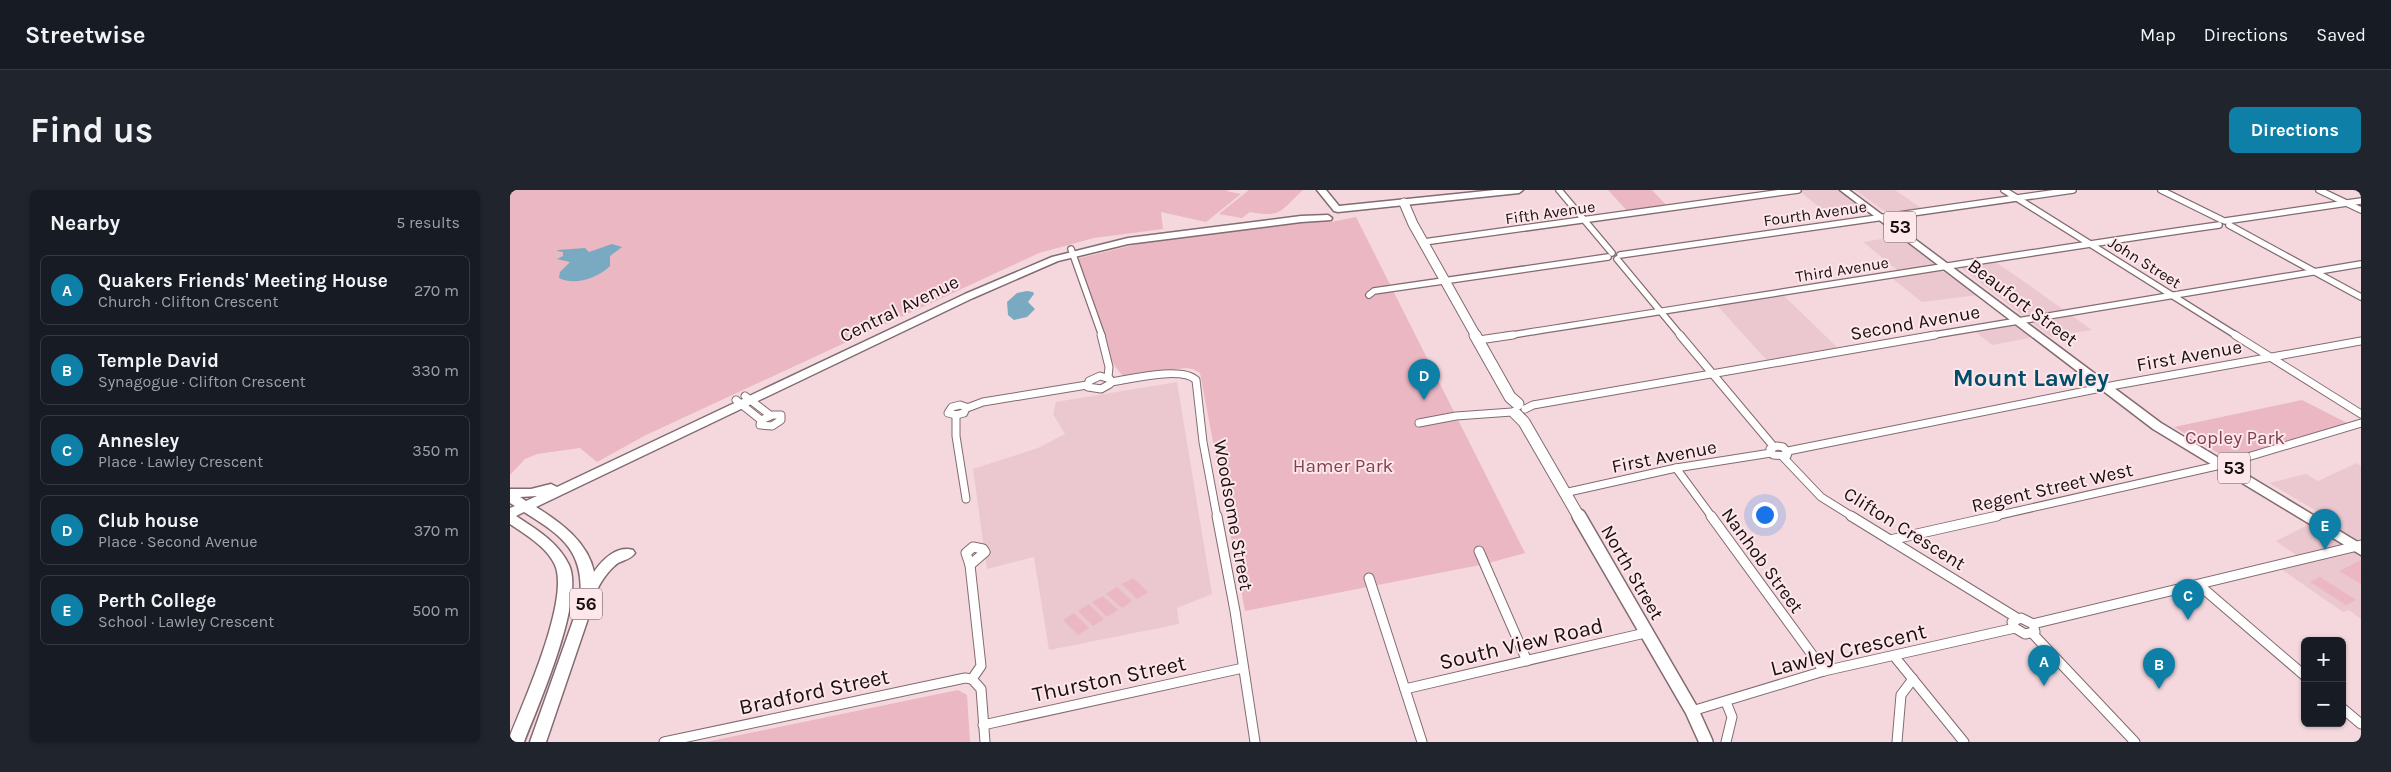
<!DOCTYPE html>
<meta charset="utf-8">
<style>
:root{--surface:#171b24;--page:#20242c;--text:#f1f3f6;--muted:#9ea1a6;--line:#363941;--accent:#0e7fa7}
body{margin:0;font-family:Karla,sans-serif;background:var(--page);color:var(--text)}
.controls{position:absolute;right:15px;bottom:15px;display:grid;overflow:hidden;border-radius:8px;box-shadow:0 1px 4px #0004}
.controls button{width:45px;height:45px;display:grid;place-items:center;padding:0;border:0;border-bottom:1px solid var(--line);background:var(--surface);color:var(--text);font:25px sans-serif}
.you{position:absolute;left:1254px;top:324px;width:18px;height:18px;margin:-12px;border:4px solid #fff;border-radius:50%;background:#1a73e8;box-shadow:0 0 0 8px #1a73e833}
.badge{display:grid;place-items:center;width:32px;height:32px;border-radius:50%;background:var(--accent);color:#fff;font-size:16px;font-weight:700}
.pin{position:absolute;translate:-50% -41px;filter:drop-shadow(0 1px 2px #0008)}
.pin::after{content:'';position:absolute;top:26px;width:18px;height:15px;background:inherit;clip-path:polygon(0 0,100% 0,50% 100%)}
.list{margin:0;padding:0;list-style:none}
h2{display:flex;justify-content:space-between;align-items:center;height:65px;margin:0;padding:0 20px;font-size:21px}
h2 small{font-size:16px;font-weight:400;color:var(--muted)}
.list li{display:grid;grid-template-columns:32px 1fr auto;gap:15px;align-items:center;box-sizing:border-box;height:70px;margin:0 10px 10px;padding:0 10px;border:1px solid var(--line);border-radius:8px}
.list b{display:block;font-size:19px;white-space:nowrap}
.list p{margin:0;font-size:16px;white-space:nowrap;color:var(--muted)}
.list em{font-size:16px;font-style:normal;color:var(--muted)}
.map{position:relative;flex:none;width:1851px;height:552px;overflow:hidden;border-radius:8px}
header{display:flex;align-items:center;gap:30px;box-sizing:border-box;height:70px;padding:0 25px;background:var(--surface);border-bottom:1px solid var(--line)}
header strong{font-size:24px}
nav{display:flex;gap:28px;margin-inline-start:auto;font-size:18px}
.intro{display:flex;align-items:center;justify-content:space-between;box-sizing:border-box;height:120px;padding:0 30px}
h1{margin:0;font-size:35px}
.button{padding:12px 22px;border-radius:8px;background:var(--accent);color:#fff;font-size:18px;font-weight:700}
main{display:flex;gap:30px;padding:0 30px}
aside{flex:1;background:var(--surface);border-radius:8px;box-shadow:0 1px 4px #0004}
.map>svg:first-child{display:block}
.built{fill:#ebc8cf}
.green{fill:#eab7c2}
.water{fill:#79aac1}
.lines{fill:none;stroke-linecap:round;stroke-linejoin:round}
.minor-far2-casing{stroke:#836b70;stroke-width:8}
.minor-far1-casing{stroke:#836b70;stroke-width:9}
.minor-casing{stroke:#836b70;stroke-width:11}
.secondary-far2-casing{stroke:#836b70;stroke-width:11}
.secondary-far1-casing{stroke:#836b70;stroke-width:13}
.secondary-casing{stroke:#836b70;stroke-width:16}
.primary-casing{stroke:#836b70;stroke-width:3}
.minor-far2{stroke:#fff;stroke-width:5.5}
.minor-far1{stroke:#fff;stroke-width:7}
.minor{stroke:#fff;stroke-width:9}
.secondary-far2{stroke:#fff;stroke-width:9}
.secondary-far1{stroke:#fff;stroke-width:11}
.secondary{stroke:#fff;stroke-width:13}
.primary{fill:#fff;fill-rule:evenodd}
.labels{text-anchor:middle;stroke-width:4;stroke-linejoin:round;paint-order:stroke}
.far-street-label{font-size:16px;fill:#180f11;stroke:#fde7eb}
.shield{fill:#fde7eb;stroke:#5d5052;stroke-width:1}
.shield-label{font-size:18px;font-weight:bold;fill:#180f11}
.street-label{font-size:19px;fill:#180f11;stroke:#fde7eb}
.park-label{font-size:19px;fill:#814052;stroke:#fde7eb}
.near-street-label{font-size:22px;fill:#180f11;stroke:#fde7eb}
.district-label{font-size:24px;font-weight:bold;fill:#004e69;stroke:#fde7eb}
</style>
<header>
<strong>Streetwise</strong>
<nav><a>Map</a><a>Directions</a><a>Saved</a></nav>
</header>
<div class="intro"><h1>Find us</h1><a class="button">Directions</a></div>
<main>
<aside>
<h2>Nearby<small>5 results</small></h2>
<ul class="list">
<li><span class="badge">A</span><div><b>Quakers Friends' Meeting House</b><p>Church · Clifton Crescent</p></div><em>270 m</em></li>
<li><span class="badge">B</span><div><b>Temple David</b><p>Synagogue · Clifton Crescent</p></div><em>330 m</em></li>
<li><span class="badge">C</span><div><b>Annesley</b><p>Place · Lawley Crescent</p></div><em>350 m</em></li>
<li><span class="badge">D</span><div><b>Club house</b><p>Place · Second Avenue</p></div><em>370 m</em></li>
<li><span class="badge">E</span><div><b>Perth College</b><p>School · Lawley Crescent</p></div><em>500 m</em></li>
</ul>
</aside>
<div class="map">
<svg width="1851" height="552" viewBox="0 0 1851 552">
<rect width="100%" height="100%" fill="#f4d8de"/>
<g class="built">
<polygon points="1288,0 1330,0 1350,15 1313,20"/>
<polygon points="1345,0 1385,0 1411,18 1377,23"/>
<polygon points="1390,46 1425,74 1396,82 1429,79 1468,105 1412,112 1379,86 1391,83 1353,52"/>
<polygon points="1484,71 1519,95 1582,140 1541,147 1450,77"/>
<polygon points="1271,103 1332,162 1261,175 1205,113"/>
<polygon points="1503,131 1524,147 1482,155 1462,139"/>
<polygon points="667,192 702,404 667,418 669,434 539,460 524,367 477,379 463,279 528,258 555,244 543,224 546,212"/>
<polygon points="1847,273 1851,276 1851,429 1839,420 1833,422 1768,377 1793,370 1766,351 1815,326 1759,293 1796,284 1808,291"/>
</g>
<g class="green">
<polygon points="0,0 721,0 716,1 731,4 696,32 651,22 653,39 584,48 529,63 136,245 87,272 70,258 27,264 15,269 0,285"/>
<path d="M739,0H793C770,21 772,28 740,22L732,28L709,24Z"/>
<polygon points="1098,0 1142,0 1159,18 1119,23"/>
<polygon points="846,27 1015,363 975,374 735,421 690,183 683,179 675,178 615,187 610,183 595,162 566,69 640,51 804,30 821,32"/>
<polygon points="1792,210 1845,237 1722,271 1664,237"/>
<polygon points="1851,370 1851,394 1829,381"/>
<polygon points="1810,387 1846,410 1836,415 1800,392"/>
<polygon points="623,388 638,402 627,409 612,394"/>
<polygon points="607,397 622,411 612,418 596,404"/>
<polygon points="593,406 608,420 597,427 582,412"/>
<polygon points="579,414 594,429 583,436 568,421"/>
<polygon points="564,423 579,438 568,445 553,430"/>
<polygon points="448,500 457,505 460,552 196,552"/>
</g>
<g class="water">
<path d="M102,54L112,57L100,66V76C88,88 65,96 49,88L50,82L60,72L47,69L53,66V62L47,61L48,60L75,58L79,62Z"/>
<polygon points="517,101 523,102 524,104 518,112 525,119 517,127 504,130 498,125 497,112 507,103"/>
</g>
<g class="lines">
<defs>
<g id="minor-far2">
<polyline points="1049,0 1102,63"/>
<polyline points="1494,0 1727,146"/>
<polyline points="1651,0 1712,30"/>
<polyline points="1809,0 1851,20"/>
<polyline points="1715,31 1851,11"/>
<polyline points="1719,35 1851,107"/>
<polyline points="914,52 1288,0"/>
<polyline points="561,59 592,146"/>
<polyline points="1110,65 1563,0"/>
<polyline points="1107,69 1171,146"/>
<polyline points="859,105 864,101 1098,67"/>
<path d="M995,146C1233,109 1471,69 1709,35"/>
<polyline points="1418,146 1851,74"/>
</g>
<g id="minor-far1">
<polyline points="591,145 599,177 598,187"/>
<polyline points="1170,145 1264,257"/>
<polyline points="1725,145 1851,224"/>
<polyline points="969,150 1003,145"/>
<polygon points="590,186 600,189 600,194 591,199 578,197 579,191"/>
<path d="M601,192C620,189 672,176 686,190L693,252L707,327"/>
<polyline points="235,206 260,225"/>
<polyline points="226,210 251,230"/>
<polygon points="450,215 456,217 454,223 446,225 438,223 442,217"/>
<polyline points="457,218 473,212 577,195"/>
<polyline points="1015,219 1023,215 1425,145"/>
<polygon points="263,225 271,225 271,230 262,236 250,235 251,230"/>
<polyline points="446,225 446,246 456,309"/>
<polyline points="909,233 946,226 1002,222"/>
<polygon points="1267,256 1273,257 1278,263 1277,266 1263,265 1260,259"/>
<polyline points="1278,261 1606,195 1851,151"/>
<polyline points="1273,267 1311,307 1343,327"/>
<polyline points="1166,278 1202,327"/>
<polyline points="1054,303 1166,278 1261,263"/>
<polyline points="1481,327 1711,275 1851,233"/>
</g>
<g id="minor">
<polyline points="707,326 725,421 745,552"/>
<polyline points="1201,326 1314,481"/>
<polyline points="1341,326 1507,428"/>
<polyline points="1380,350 1487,326"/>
<polygon points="463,357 473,359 475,362 460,375 456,363"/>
<polyline points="969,361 1017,471"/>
<polyline points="460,375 471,476 462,489"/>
<polyline points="859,388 912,552"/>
<polyline points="1689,395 1795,486"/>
<polygon points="1511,428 1523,434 1525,442 1515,444 1505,438 1502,432"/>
<polyline points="1523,434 1851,355"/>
<polyline points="1523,444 1625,552"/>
<polyline points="1384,466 1454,552"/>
<polyline points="462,489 471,499 475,552"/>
<polyline points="895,499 1135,443"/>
<polyline points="1216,512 1222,527 1216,552"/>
<polyline points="1832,518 1851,534"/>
<polyline points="1182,521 1314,481 1505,438"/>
<polyline points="473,535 733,478"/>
<polyline points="154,552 455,488 462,489"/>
<polyline points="1387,552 1391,505 1403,489"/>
</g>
<polyline id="secondary-far2" points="894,13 903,34 966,146"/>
<g id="secondary-far1">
<polyline points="965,145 1000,207 1008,214"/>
<polyline points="1005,223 1014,232 1069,327"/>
</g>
<polyline id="secondary" points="1069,326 1182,521 1196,552"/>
<g id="primary">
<polygon points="807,0 816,0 829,16 985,0 1013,0 1009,3 828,22 824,21"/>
<polygon points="1330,0 1339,0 1651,233 1851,354 1851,365 1643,239"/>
<path d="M818,25L822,28L821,30L791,32L618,54L548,71L463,108L26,317C50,332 78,352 84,382C92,370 107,355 123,360L125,363C121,369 114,370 108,373C97,381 85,399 84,411L36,552H20L70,411C75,362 53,346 14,322L6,326C26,339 48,352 59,375C75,409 28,516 14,552H0V546C14,511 60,409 45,375C37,357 16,345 0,334V318L5,316L0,313V299H21L41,294L47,297L455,104L542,67L618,48L791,26ZM27,306L16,311L10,307Z"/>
</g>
</defs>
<use href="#minor-far2" class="minor-far2-casing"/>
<use href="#minor-far1" class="minor-far1-casing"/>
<use href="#minor" class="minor-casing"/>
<use href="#secondary-far2" class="secondary-far2-casing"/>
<use href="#secondary-far1" class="secondary-far1-casing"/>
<use href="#secondary" class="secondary-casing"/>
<use href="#primary" class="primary-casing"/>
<use href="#minor-far2" class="minor-far2"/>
<use href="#minor-far1" class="minor-far1"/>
<use href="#minor" class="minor"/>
<use href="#secondary-far2" class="secondary-far2"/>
<use href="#secondary-far1" class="secondary-far1"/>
<use href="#secondary" class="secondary"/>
<use href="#primary" class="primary"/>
</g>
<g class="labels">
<g class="far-street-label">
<text transform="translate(1040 22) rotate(-8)" y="6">Fifth Avenue</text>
<text transform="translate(1305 23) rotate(-8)" y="6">Fourth Avenue</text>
<text transform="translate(1635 72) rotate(32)" y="6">John Street</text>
<text transform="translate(1332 79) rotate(-9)" y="6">Third Avenue</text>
</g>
<g class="shield">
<rect x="1374" y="21.5" width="32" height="31" rx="4"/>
<rect x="1708" y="262.5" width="32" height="31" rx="4"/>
<rect x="60" y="398.5" width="32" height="31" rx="4"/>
</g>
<g class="shield-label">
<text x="1390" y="43">53</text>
<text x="1724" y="284">53</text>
<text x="76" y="420">56</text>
</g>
<g class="street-label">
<text transform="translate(1513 112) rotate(37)" y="7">Beaufort Street</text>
<text transform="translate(389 118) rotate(-26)" y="7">Central Avenue</text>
<text transform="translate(1405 132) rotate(-10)" y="7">Second Avenue</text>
<text transform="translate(1679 165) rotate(-10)" y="7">First Avenue</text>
<text transform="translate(1154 266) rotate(-11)" y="7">First Avenue</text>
<text transform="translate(1542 297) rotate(-13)" y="7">Regent Street West</text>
<text transform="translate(724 325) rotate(80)" y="7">Woodsome Street</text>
<text transform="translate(1395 338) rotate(32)" y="7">Clifton Crescent</text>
<text transform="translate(1253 370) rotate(54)" y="7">Nanhob Street</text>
<text transform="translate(1123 382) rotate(60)" y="7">North Street</text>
</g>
<g class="park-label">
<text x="1725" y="254">Copley Park</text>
<text x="833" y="282">Hamer Park</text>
</g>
<g class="near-street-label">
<text transform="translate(1011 453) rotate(-13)" y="8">South View Road</text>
<text transform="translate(1338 459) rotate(-14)" y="8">Lawley Crescent</text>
<text transform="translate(599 488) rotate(-12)" y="8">Thurston Street</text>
<text transform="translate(304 501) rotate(-12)" y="8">Bradford Street</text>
</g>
<g class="district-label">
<text x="1521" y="196">Mount Lawley</text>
</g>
</g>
</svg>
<div class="controls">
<button>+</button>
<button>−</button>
</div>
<div class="you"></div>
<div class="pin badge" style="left:1534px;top:496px">A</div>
<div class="pin badge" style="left:1649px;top:499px">B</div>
<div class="pin badge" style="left:1678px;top:430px">C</div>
<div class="pin badge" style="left:914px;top:210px">D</div>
<div class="pin badge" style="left:1815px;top:360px">E</div>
</div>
</main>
